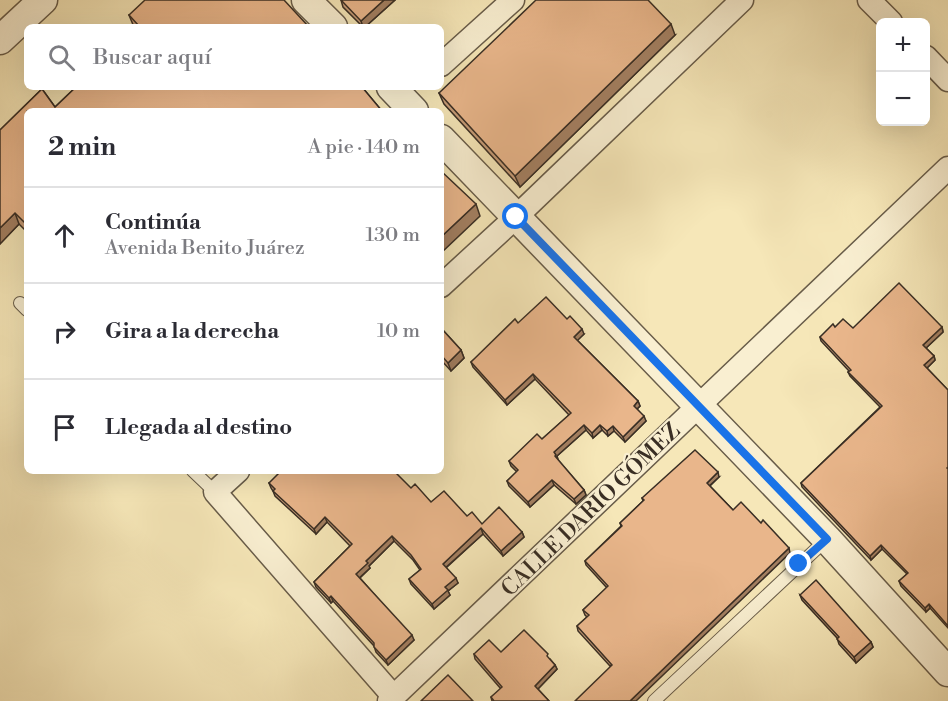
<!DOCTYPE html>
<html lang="es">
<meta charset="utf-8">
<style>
:root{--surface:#fff;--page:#f2f2f3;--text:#2b2b33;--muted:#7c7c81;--line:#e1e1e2}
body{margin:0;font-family:"Libre Bodoni",serif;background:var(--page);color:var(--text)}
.controls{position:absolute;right:18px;top:18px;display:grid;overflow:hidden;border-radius:9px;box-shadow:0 6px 24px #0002}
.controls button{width:54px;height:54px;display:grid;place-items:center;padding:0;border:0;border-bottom:2px solid var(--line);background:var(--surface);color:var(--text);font:30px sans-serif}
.stop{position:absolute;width:18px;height:18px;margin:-14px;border:4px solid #1a73e8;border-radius:50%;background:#fff}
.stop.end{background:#1a73e8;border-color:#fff;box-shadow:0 2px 6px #0008}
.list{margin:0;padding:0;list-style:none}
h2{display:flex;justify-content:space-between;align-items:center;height:78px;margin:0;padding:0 24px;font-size:26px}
h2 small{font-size:20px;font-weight:400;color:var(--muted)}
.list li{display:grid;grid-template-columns:39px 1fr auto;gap:18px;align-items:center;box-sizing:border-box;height:96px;padding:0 24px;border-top:2px solid var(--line)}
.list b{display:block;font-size:22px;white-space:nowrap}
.list p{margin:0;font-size:20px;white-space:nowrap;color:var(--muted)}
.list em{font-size:20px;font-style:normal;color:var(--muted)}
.icon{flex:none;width:33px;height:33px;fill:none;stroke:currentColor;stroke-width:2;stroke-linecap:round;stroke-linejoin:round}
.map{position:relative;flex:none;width:948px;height:701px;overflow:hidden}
.search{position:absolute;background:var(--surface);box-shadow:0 6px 24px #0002;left:24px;top:24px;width:420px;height:66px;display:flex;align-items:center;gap:15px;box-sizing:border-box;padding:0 21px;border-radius:9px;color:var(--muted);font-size:22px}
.panel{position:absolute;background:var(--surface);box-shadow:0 6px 24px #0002;left:24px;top:108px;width:420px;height:366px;border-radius:9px}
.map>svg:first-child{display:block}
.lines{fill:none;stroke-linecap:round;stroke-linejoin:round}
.service-casing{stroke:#685c49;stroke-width:14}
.minor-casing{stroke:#685c49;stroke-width:25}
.tertiary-casing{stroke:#685c49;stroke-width:31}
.service{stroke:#f9efd1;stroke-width:12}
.minor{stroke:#f9efd1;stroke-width:22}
.tertiary{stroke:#f9efd1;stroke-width:28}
.wall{fill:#c89d78;stroke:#392e24;stroke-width:1.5}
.shaded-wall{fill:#a37f61;stroke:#392e24;stroke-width:1.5}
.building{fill:#e9b68b;stroke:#392e24;stroke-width:1.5}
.route{stroke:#1a73e8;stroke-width:8}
.labels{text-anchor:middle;stroke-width:4.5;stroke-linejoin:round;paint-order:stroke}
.street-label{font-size:22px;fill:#392e24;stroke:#f9efd1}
</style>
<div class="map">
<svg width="948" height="701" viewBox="0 0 948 701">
<rect width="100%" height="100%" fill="#f6e7b8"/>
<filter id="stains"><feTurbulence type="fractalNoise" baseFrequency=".00333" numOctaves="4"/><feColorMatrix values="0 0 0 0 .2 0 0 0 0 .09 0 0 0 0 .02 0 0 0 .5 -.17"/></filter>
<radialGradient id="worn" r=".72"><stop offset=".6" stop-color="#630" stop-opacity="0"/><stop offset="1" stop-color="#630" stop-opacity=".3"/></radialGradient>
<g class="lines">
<defs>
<g id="service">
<polyline points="20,303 27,310"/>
<polyline points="193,471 215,492"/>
<polyline points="654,701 827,539"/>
</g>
<g id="minor">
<polyline points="869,0 891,22"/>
<polyline points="926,57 948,80"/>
<polyline points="441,65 513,0"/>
<polyline points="441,286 516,217 742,0"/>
<polyline points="238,471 215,492 394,697"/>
<polyline points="389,701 948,168"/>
</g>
<g id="tertiary">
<polyline points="306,0 333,27"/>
<polyline points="0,40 43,0"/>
<polyline points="391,87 414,111"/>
<polyline points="441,139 827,539 948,672"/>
</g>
</defs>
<use href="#service" class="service-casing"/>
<use href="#minor" class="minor-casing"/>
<use href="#tertiary" class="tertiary-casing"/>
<use href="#service" class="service"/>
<use href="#minor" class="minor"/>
<use href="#tertiary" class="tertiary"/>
</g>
<g class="wall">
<polygon points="341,0 395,0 365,27 363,27 343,7"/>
<polygon points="129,15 309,27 134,27"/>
<polygon points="675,35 520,187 444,104 439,93"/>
<polygon points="76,87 362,87 382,111 27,111 27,232 19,224 0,244 0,130 42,89 55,107"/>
<polygon points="518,323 584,334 577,340 638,401 640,406 637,409 646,421 625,442 614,431 608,436 602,430 593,438 586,430 557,456 558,460 584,490 586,495 576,504 554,485 530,507 509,486 507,481 517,472 511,466 509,461 542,439 569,415 535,379 507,405 473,367 471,362"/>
<polygon points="835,327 853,328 942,327 943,332 926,348 934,356 935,360 927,368 948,390 948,628 930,608 926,612 901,586 899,581 907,574 882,549 871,560 802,487 801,483 880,407 850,376 848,372 849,371 821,341 820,337"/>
<polygon points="441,328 461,350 464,358 451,371 441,360"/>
<polygon points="719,477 710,486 733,510 790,553 610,666 578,631 577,626 587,617 585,615 583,610 607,588 586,565 585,561 621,526 620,523 643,501 642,498"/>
<polygon points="269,483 411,488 431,502 467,516 482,524 522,532 524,537 503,556 483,534 446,568 458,583 448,591 450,595 434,609 411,584 409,579 420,570 413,560 394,541 369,566 370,568 360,578 414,640 388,665 376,652 374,646 333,601 331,603 316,587 314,582 350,546 327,522 316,534 275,496 273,491 271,488"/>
<polygon points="800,595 871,642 873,647 856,663 839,644 837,638 802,600"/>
<polygon points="501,652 550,659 555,665 557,669 538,689 549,701 492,701 491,697 501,689 475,659 474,654"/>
</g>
<g class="shaded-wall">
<polygon points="384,0 395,0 365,27 363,27 361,21"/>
<polygon points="671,24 675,35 520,187 515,176"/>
<polygon points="476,204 480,216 441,253 441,237"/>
<polygon points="15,213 19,224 0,244 0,228"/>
<polygon points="942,327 943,332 925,349 923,345"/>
<polygon points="582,329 584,334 576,342 574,337"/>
<polygon points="461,350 464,358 451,371 448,363"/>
<polygon points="934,356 935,360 926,369 924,365"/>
<polygon points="533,374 535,379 507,405 505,400"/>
<polygon points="638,401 640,406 636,410 634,406"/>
<polygon points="644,416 646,421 625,442 623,437"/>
<polygon points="584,425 586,430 557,456 558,460 557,461 554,452"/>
<polygon points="600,425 602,430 593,438 592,433"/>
<polygon points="613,426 614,431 608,436 607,431"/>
<polygon points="718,472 719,477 708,487 707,483"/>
<polygon points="552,480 554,485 530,507 528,502"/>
<polygon points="584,490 586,495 576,504 574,499"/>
<polygon points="325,517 327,522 316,534 314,529"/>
<polygon points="481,528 483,534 444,569 443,564"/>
<polygon points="522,532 524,537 503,556 501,551"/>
<polygon points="392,536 394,541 369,566 370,568 358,579 356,574 366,561"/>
<polygon points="881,545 882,549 871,560 870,556"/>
<polygon points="789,548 790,553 636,701 630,701"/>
<polygon points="456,578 458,583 448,591 450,595 434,609 432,604 445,587"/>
<polygon points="331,596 333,601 331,603 329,598"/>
<polygon points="929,604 930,608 926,612 925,608"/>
<polygon points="412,635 414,640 388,665 386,660"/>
<polygon points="871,642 873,647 856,663 854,657"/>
<polygon points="555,665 557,669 536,691 535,686"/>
</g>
<g class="building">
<polygon points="145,0 284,0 309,27 138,27 139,26 129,15"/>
<polygon points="341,0 384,0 361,21"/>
<polygon points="536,0 648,0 671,24 515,176 439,93"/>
<polygon points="76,87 362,87 382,111 27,111 27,225 15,213 0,228 0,130 42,89 55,107"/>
<polygon points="441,171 476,204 441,237"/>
<polygon points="899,283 942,327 923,345 934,356 924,365 948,390 948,467 947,468 948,469 948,626 929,604 925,608 899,581 908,573 881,545 870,556 801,483 882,406 848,372 851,370 820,337 833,324 835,327 843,319 853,328"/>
<polygon points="546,297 567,319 570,316 582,329 574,337 638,401 634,406 644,416 623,437 613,426 607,431 600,425 592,433 584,425 554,452 556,455 555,456 584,490 574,499 552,480 528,502 507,481 518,470 509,461 537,434 542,439 571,413 533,374 505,400 471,362 515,319 518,323"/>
<polygon points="441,328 461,350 448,363 441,355"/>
<polygon points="695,450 718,472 707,483 733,510 741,502 761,523 763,520 789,548 630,701 575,701 612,665 577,626 589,615 583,610 608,586 585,561 622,526 620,523 644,500 642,498"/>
<polygon points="281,471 394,471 411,488 415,484 431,502 444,491 467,516 472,512 482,524 499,507 522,532 501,551 481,528 443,564 456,578 445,587 448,590 432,604 409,579 421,569 411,555 392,536 366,561 368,563 356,574 412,635 386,660 374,647 374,643 331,596 329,598 314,582 352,544 325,517 314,529 273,491 275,489 269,483"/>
<polygon points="816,580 871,642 854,657 837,639 839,637 800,595"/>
<polygon points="524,630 548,654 547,656 555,665 535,686 549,701 494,701 491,697 502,687 474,654 489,640 501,652"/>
<polygon points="448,675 473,701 421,701"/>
</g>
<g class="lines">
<polyline class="route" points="516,217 827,539 799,564"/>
</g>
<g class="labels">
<g class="street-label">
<text transform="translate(590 509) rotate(-44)" y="8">CALLE DARIO GÓMEZ</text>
</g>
</g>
<rect width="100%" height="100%" filter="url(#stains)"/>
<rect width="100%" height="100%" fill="url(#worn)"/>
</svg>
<div class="controls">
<button>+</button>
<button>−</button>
</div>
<div class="stop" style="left:516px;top:217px"></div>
<div class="stop end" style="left:799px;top:564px"></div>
<div class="search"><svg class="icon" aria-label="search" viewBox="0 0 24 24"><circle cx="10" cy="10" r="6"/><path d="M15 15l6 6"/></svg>Buscar aquí</div>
<section class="panel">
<h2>2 min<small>A pie · 140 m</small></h2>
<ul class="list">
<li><svg class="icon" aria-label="ahead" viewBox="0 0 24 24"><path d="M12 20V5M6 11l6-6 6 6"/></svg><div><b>Continúa</b><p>Avenida Benito Juárez</p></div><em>130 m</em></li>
<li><svg class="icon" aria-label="right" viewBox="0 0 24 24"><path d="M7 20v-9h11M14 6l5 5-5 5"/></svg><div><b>Gira a la derecha</b></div><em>10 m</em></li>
<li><svg class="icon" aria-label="arrive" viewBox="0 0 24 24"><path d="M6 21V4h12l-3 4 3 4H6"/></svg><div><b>Llegada al destino</b></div></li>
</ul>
</section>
</div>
